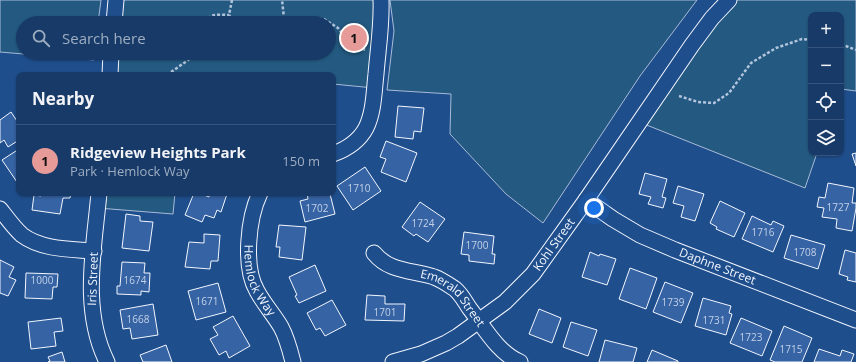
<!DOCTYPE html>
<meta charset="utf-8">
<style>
:root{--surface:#173a69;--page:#244571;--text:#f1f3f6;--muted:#9eadc0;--line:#36547d;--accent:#e69b98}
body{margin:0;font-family:"Open Sans",sans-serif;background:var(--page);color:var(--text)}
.controls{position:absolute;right:12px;top:12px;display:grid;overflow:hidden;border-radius:8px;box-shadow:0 1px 3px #0004}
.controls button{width:36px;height:36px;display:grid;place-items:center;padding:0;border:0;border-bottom:1px solid var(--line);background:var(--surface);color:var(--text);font:20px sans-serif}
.you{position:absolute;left:594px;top:208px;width:14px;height:14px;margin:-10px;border:3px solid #fff;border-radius:50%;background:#1a73e8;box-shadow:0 0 0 6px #1a73e833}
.badge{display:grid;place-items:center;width:26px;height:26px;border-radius:50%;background:var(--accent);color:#111;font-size:13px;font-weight:700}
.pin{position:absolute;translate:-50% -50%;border:2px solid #fff;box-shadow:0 1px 4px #0006}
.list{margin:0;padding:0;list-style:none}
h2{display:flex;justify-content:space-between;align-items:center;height:52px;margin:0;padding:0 16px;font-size:17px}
h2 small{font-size:13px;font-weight:400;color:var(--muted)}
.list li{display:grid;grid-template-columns:26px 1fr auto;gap:12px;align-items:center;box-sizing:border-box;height:72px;padding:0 16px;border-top:1px solid var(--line)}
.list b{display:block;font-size:15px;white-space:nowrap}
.list p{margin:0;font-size:13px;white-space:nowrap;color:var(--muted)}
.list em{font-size:13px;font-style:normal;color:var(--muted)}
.icon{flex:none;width:22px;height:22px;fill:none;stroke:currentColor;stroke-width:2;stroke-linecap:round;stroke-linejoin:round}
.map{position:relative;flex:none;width:856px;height:362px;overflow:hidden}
.search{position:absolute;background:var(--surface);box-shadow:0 1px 3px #0004;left:16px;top:16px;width:320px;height:44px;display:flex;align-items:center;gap:10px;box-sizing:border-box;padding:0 14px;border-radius:22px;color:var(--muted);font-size:15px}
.panel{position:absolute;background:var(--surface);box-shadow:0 1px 3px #0004;left:16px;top:72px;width:320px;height:124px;border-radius:8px}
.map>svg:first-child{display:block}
.green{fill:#245a82;stroke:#a8bbd7}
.building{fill:#3563a3;stroke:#f2f6ff}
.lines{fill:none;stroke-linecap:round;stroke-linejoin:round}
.minor-casing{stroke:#f2f6ff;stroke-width:17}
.path{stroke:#b3c4dc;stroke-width:2.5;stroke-dasharray:3 2;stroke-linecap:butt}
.minor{stroke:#1f4e8c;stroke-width:15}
.labels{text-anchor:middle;stroke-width:3;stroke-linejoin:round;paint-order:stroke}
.number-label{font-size:10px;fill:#c3d1e8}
.street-label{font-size:12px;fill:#f2f6ff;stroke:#1f4e8c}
</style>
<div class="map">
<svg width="856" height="362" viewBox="0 0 856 362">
<rect width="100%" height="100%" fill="#1f4e8c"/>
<g class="green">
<polygon points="0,0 101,0 98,23 23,23 23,53 95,53 94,60 0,52"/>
<polygon points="116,0 381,0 374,88 333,84 333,75 110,75 111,53 329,53 329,23 114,23"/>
<polygon points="390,0 697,0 640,76 543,223 506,194 450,134 451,94 387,90 394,31"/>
<polygon points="729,0 856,0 856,91 841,89 841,15 811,15 811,153 817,153 805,188 639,122"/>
<polygon points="99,193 175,193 173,214 98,208"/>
</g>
<g class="building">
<polygon points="398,106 424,108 421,132 414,131 413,139 395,137"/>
<polygon points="11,112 19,124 19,140 8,147 4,140 0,143 0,120"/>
<polygon points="386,141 417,153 406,182 381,172 386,159 380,157"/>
<polygon points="19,149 19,185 2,160"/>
<polygon points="856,153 856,166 852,154"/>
<polygon points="365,167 381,191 353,210 337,186"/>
<polygon points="645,173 667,179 662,197 666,198 663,208 648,204 651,197 639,194"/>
<polygon points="828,183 854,188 852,203 856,203 856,208 852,231 836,228 837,219 822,217 824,208 817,207 819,197 825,198"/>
<polygon points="678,186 704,194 695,221 681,217 684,206 673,203"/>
<polygon points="41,193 71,193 70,198 63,198 60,214 32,210 34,195 41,196"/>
<polygon points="194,193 199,193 209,197 210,193 227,194 221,212 217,210 214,218 205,215 202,222 185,215"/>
<polygon points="307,193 332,193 330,194 335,214 305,222 300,201 308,199"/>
<polygon points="720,201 745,213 734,237 716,229 717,227 710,223"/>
<polygon points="420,202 445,219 428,242 416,234 414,236 402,227"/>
<polygon points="126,214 140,216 140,221 153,222 149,251 122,248"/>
<polygon points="752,216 771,225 773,221 784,226 773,252 742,239"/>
<polygon points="279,225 306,227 302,260 279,257 280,247 276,247"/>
<polygon points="464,232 494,236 492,254 495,254 494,264 469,261 469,255 461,254"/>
<polygon points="204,234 220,235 218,261 211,261 210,269 185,267 189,242 204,243"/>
<polygon points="791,235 825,245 818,269 784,258"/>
<polygon points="845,250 856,253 856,282 847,280 848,277 839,274"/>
<polygon points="590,252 599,256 600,254 616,259 607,285 582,277"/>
<polygon points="0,260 14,267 9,277 16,280 8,296 0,293"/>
<polygon points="122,262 145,263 144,273 150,273 149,292 141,291 141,295 117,294 117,286 120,286"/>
<polygon points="315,265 326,291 299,303 295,296 297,295 289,277"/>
<polygon points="630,268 657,278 646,309 619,299"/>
<polygon points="26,273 58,274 57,287 53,287 52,299 25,298"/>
<polygon points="665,282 693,293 681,323 653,312"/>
<polygon points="218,283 226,312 196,320 188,291"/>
<polygon points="367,295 385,296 385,304 405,304 404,321 365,320"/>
<polygon points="703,298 731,306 729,313 732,314 726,335 695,326"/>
<polygon points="332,300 346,325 325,336 320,328 316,330 307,313"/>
<polygon points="153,304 158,335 132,339 130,328 123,329 120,310"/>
<polygon points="539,309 561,318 552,343 529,334"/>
<polygon points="233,316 250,346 229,358 226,351 219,355 210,339 218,335 213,327"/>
<polygon points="61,318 63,331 54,332 56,346 31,349 28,322"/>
<polygon points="741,318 772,331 762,356 730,343"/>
<polygon points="571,322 597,330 588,356 563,347"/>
<polygon points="784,326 812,338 802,362 775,362 770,360"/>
<polygon points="605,340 637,348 633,362 599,362"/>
<polygon points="166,345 172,362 143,362 140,355"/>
<polygon points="819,349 840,356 842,350 854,354 851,362 814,362"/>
<polygon points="652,350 678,361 678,362 647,362"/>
<polygon points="62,352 65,362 48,362 50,361 48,357"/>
</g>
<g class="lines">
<defs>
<g id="minor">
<polyline points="114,23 116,0"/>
<polyline points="110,75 111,53"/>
<path d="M333,154C347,149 359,141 366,128C374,112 374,91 376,74C378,49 382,25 381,0"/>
<path d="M99,193C94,249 81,310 107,362"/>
<path id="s1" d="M260,193C248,218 243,267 257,291C264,304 274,315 281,327C287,338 290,350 293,362"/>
<path id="s2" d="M586,200L613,219L640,235L675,250L856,320"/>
<path d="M0,209C7,218 14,228 22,235C42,250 71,249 94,251"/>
<path id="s3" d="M374,253C389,272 412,270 434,277C442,280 449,285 455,289C462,295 465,302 470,309C484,327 498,353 520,362"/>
<path id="s4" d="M393,362L421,354L446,343L458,336L505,302L533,274L586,200L692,45L712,18L729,0"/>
</g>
</defs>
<use href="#minor" class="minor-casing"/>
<g class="path">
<polyline points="232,0 229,15 235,23"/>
<polyline points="284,18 324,19 338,28 351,45 366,50"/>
<path d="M206,23C209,12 220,15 229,15"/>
<polyline points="280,23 284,18 282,0"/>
<polyline points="841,44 856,50"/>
<polyline points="167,75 191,58 196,53"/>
<polyline points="679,96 698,102 714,103 729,93 751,63 776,48 802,39 811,40"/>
</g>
<use href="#minor" class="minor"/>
</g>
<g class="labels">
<g class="number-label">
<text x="359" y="192">1710</text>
<text x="838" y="211">1727</text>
<text x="317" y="212">1702</text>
<text x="423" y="227">1724</text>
<text x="763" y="236">1716</text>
<text x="477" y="249">1700</text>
<text x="805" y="256">1708</text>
<text x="42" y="284">1000</text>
<text x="135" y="284">1674</text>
<text x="207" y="305">1671</text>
<text x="673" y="306">1739</text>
<text x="385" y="316">1701</text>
<text x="138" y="323">1668</text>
<text x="714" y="324">1731</text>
<text x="751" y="341">1723</text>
<text x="791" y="353">1715</text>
</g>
<g class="street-label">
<text dy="4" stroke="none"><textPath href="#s4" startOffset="204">Kohl Street</textPath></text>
<text dy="4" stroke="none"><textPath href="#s2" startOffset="148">Daphne Street</textPath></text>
<text transform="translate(93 279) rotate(-88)" y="4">Iris Street</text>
<text dy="4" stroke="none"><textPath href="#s1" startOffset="91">Hemlock Way</textPath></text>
<text dy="4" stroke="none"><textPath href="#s3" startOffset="94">Emerald Street</textPath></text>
</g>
</g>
</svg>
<div class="controls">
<button>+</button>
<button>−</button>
<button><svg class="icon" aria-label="locate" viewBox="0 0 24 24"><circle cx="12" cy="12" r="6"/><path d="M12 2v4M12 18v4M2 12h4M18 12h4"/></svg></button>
<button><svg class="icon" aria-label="layers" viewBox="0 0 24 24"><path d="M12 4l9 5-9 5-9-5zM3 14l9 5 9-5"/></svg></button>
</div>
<div class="you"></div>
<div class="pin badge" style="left:354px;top:38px">1</div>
<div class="search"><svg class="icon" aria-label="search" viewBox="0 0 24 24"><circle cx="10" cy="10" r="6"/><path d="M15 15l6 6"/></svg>Search here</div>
<section class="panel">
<h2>Nearby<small></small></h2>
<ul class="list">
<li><span class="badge">1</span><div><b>Ridgeview Heights Park</b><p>Park · Hemlock Way</p></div><em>150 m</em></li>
</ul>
</section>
</div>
